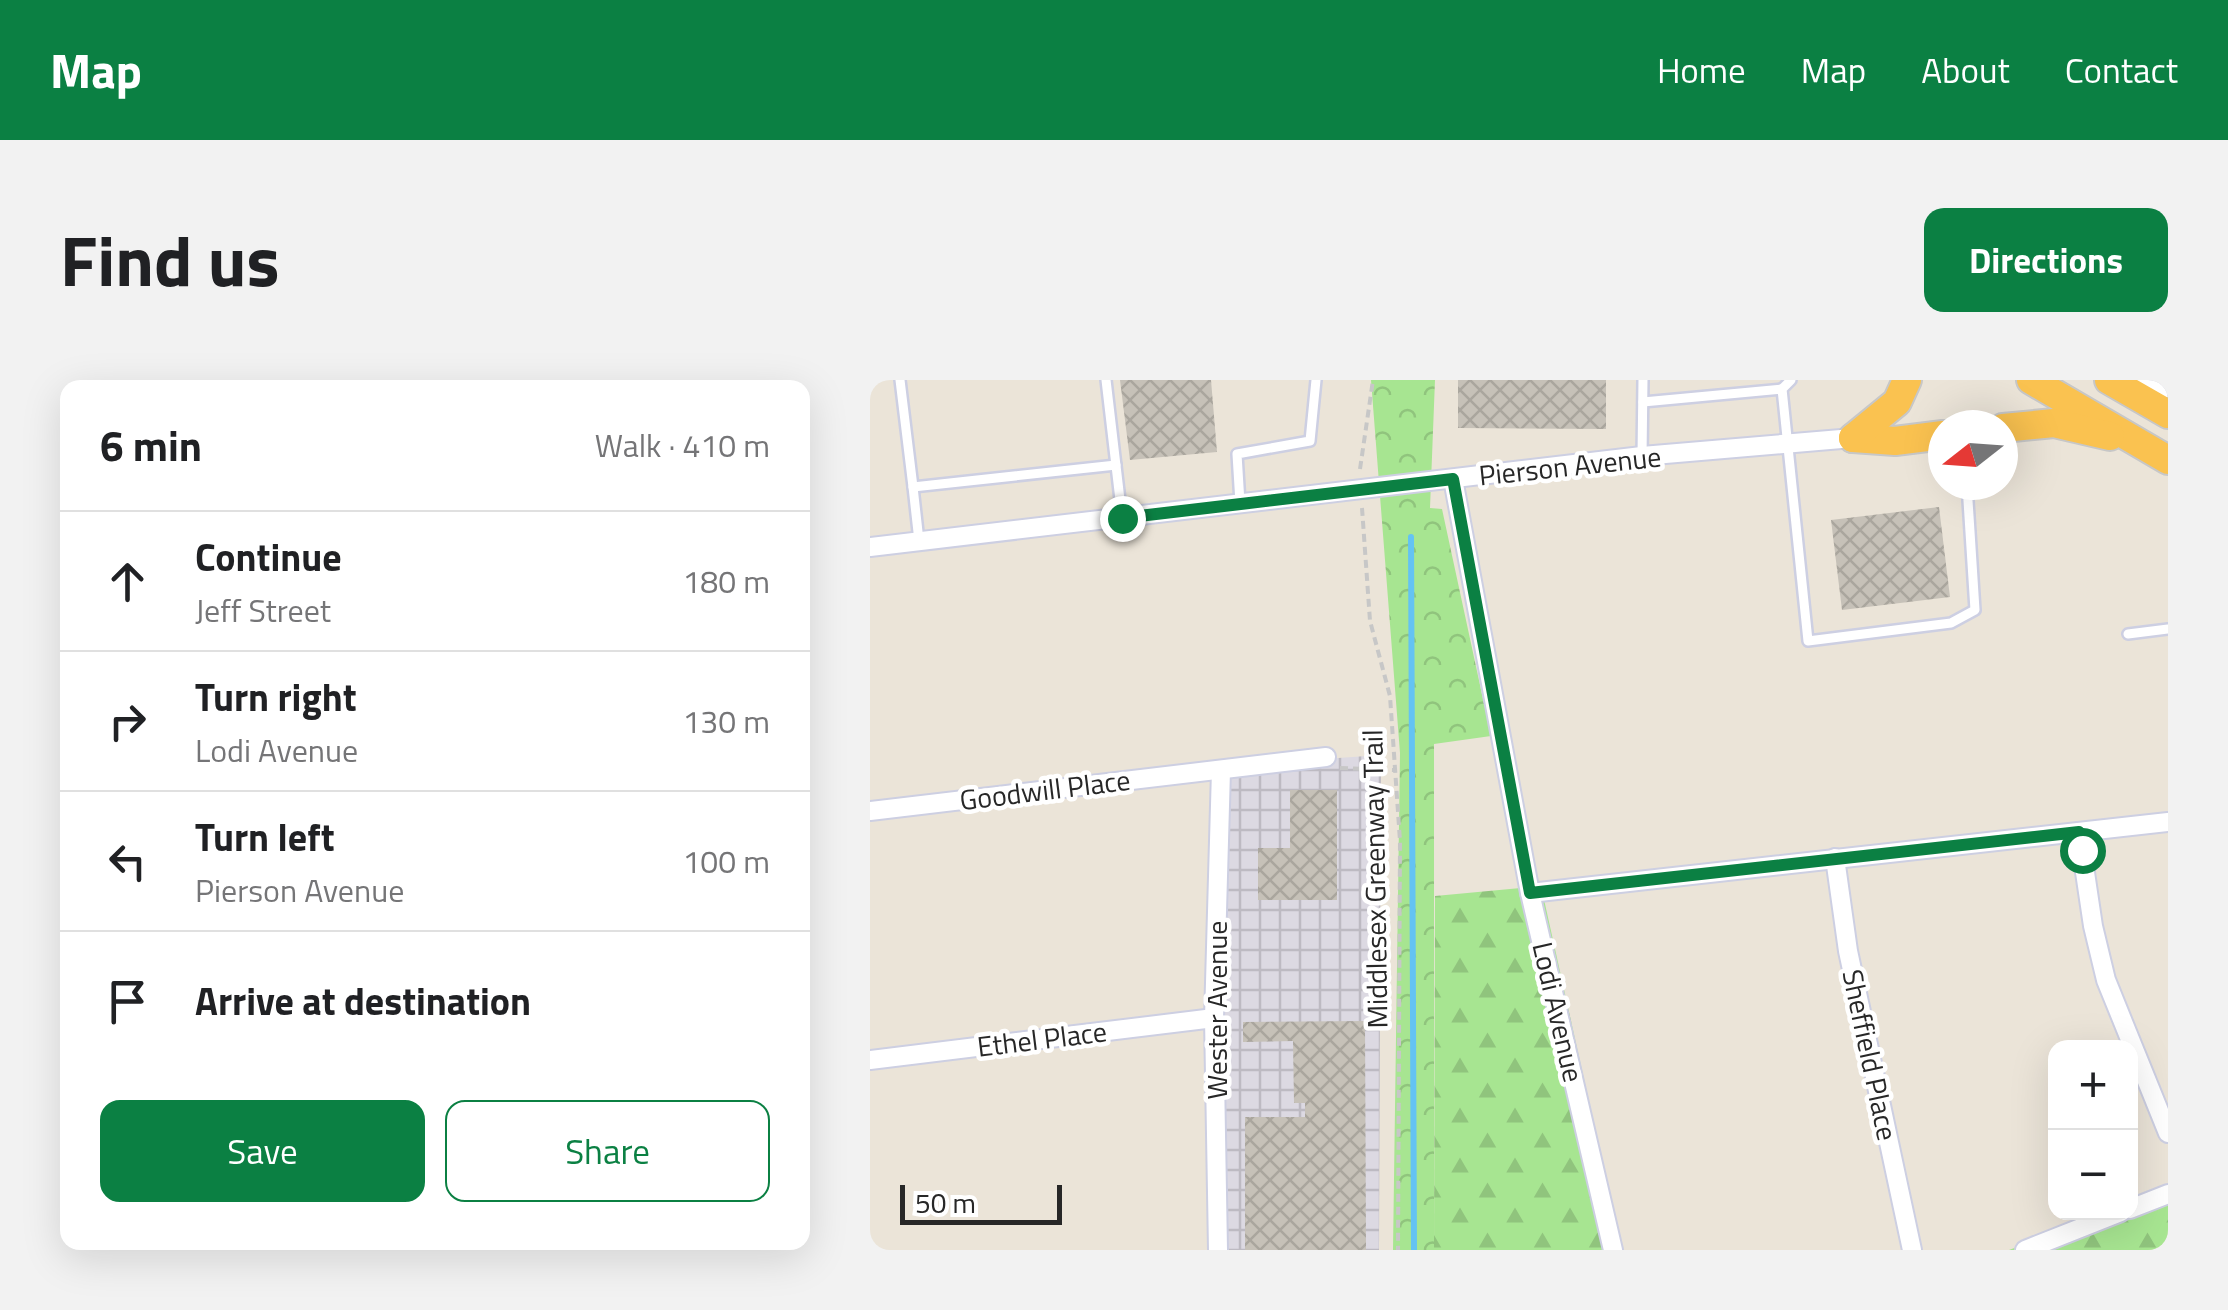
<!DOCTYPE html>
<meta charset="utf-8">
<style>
:root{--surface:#fff;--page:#f2f2f2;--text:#202124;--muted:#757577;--line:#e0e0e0;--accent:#0b8043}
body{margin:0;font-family:"Titillium Web",sans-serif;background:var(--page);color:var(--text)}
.controls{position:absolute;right:30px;bottom:30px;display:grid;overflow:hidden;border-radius:20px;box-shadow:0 10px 40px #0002}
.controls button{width:90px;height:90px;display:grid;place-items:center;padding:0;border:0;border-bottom:2px solid var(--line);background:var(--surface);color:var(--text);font:50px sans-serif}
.compass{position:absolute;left:1058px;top:30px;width:90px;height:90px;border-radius:50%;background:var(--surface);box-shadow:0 10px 40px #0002;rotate:253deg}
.scale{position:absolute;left:30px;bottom:25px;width:162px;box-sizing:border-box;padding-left:10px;border:5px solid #272727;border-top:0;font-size:28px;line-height:35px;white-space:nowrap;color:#272727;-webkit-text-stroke:8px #fff;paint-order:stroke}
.stop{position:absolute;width:30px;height:30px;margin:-22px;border:8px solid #0b8043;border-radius:50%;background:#fff}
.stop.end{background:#0b8043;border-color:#fff;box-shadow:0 2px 10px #0008}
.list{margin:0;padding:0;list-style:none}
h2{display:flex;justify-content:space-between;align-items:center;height:130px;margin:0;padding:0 40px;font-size:42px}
h2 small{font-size:32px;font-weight:400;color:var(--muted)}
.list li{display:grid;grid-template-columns:65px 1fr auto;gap:30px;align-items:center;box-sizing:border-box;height:140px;padding:0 40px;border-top:2px solid var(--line)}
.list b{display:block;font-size:38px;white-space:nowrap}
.list p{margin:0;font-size:32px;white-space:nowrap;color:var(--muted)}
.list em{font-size:32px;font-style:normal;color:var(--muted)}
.actions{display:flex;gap:20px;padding:30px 40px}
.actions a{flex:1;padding:22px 0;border:2px solid var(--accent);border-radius:20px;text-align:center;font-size:35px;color:var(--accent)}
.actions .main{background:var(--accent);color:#fff}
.icon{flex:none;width:55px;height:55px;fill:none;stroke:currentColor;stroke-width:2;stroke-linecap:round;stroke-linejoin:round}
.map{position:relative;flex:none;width:1298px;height:870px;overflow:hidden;border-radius:20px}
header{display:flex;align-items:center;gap:60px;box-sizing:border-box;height:140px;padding:0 50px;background:var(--accent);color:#fff}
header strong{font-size:48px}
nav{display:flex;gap:55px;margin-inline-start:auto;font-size:35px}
.intro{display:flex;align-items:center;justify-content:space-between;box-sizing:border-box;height:240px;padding:0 60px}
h1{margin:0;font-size:70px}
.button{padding:25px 45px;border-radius:20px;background:var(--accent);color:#fff;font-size:35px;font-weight:700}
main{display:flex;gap:60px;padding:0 60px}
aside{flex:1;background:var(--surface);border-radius:20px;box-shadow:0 10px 40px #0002}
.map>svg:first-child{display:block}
.industrial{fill:url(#industrial-grid)}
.forest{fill:url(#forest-firs)}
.park{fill:url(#park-crowns)}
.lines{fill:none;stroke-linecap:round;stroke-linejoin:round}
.stream{stroke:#64c3f3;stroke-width:6}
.building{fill:url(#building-cross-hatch)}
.service-casing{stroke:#cdcfe2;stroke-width:14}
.minor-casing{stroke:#cdcfe2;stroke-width:22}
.trunk-casing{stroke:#c7c7c7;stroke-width:32}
.path{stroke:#c7c7c7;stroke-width:4;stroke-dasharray:8 5;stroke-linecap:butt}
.service{stroke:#fff;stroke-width:9}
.minor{stroke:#fff;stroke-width:18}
.trunk{stroke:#fac250;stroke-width:28}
.route{stroke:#0b8043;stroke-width:12}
.labels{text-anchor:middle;stroke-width:9;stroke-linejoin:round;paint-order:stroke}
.street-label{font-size:28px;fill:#272727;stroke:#fff}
</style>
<header>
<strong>Map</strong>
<nav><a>Home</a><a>Map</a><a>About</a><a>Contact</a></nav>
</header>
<div class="intro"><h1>Find us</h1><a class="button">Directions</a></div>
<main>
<aside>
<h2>6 min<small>Walk · 410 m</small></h2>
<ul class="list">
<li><svg class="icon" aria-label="ahead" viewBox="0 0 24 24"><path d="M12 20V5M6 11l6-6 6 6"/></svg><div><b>Continue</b><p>Jeff Street</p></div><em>180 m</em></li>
<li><svg class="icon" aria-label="right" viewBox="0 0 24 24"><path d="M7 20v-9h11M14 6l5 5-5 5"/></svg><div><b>Turn right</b><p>Lodi Avenue</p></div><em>130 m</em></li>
<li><svg class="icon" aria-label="left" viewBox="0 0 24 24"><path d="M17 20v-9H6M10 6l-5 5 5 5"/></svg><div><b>Turn left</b><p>Pierson Avenue</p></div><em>100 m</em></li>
<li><svg class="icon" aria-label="arrive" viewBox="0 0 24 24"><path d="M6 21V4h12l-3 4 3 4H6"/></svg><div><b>Arrive at destination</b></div></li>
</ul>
<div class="actions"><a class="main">Save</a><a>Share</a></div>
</aside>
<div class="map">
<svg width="1298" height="870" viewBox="0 0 1298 870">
<defs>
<pattern id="industrial-grid" width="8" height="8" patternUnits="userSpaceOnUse" patternTransform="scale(2.5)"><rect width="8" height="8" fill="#dcd9e2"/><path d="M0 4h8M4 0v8" fill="none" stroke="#bdbac2"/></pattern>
<pattern id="forest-firs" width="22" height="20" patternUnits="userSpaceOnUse" patternTransform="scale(2.5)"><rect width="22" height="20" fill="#a7e591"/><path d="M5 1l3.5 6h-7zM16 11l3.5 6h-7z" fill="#90c47d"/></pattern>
<pattern id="park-crowns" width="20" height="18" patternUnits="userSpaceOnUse" patternTransform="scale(2.5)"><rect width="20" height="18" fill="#a7e591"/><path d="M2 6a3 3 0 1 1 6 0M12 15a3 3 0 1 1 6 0" fill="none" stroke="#90c47d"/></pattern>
<pattern id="building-cross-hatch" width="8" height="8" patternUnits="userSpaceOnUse" patternTransform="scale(2.5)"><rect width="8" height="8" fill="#c6c1b8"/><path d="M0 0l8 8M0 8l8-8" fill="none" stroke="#aaa69e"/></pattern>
</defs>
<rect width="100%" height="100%" fill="#ebe4d8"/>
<polygon class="industrial" points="511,375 509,870 353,870 355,386"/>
<g class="forest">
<polygon points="671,506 752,870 564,870 565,516"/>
<polygon points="1298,810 1298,870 1139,870"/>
</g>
<polygon class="park" points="501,0 565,0 560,128 572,129 621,356 564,364 564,870 523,870 530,373"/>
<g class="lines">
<polyline class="stream" points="541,157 544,870"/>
</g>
<g class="building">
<polygon points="250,0 341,0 347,72 260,80"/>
<polygon points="588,0 736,0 736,49 588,48"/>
<polygon points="1069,127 1080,217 972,230 961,140"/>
<polygon points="420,410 467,410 467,520 388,520 388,468 420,468"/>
<polygon points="495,641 496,870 375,870 375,737 435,737 435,723 424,723 423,661 373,662 373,642"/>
</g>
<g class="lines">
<defs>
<g id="service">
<polyline points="30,0 43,107 246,85"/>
<polyline points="236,0 252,137"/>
<polyline points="921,0 912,9 938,261 1081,243 1105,230 1097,105"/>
<polyline points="773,22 912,9"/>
<polyline points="772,76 773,0"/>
<polyline points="43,107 49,161"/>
<polyline points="370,123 367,74 440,61 446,0"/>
<polyline points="1258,254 1298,249"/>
</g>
<g id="minor">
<polyline points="1259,9 1298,8"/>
<polyline points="583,99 660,513 743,870"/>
<polyline points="0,167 772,76 983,58"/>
<polyline points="0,431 456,377"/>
<polyline points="1209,452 1223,546 1236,600 1298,753"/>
<polyline points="965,478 978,571 1042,870"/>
<polyline points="660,513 1298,442"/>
<polyline points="0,680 344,638"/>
<polyline points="1260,829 1298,814"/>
<polyline points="348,870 344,638 351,390"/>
<polyline points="1155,870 1251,832"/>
</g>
<g id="trunk">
<polyline points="1161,0 1298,80"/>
<polyline points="1239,0 1298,34"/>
<polyline points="1133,48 1184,43 1240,56"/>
<polyline points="983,58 1025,61 1073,55"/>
<polyline points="983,58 1027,22 1037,0"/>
</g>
</defs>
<use href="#service" class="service-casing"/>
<use href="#minor" class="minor-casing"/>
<use href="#trunk" class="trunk-casing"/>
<g class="path">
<polyline points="490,89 503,0"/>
<polyline points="492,128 500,241 520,316 530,461 528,870"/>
<polyline points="470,388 525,390"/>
</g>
<use href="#service" class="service"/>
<use href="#minor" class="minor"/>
<use href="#trunk" class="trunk"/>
</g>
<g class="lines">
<polyline class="route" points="252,138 583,99 660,513 1209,452 1212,470"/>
</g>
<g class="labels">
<g class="street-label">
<text transform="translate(700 86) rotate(-6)" y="10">Pierson Avenue</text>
<text transform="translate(175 410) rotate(-7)" y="10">Goodwill Place</text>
<text transform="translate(505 499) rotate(-91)" y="10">Middlesex Greenway Trail</text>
<text transform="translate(347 630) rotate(-90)" y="10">Wester Avenue</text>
<text transform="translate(688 632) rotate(77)" y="10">Lodi Avenue</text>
<text transform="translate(172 659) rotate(-7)" y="10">Ethel Place</text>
<text transform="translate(1000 675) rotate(78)" y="10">Sheffield Place</text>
</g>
</g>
</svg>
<div class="controls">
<button>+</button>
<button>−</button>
</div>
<svg class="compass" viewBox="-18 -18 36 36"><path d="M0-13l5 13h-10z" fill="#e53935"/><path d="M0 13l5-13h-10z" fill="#757577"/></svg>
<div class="scale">50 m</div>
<div class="stop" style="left:1212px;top:470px"></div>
<div class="stop end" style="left:252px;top:138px"></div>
</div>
</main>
